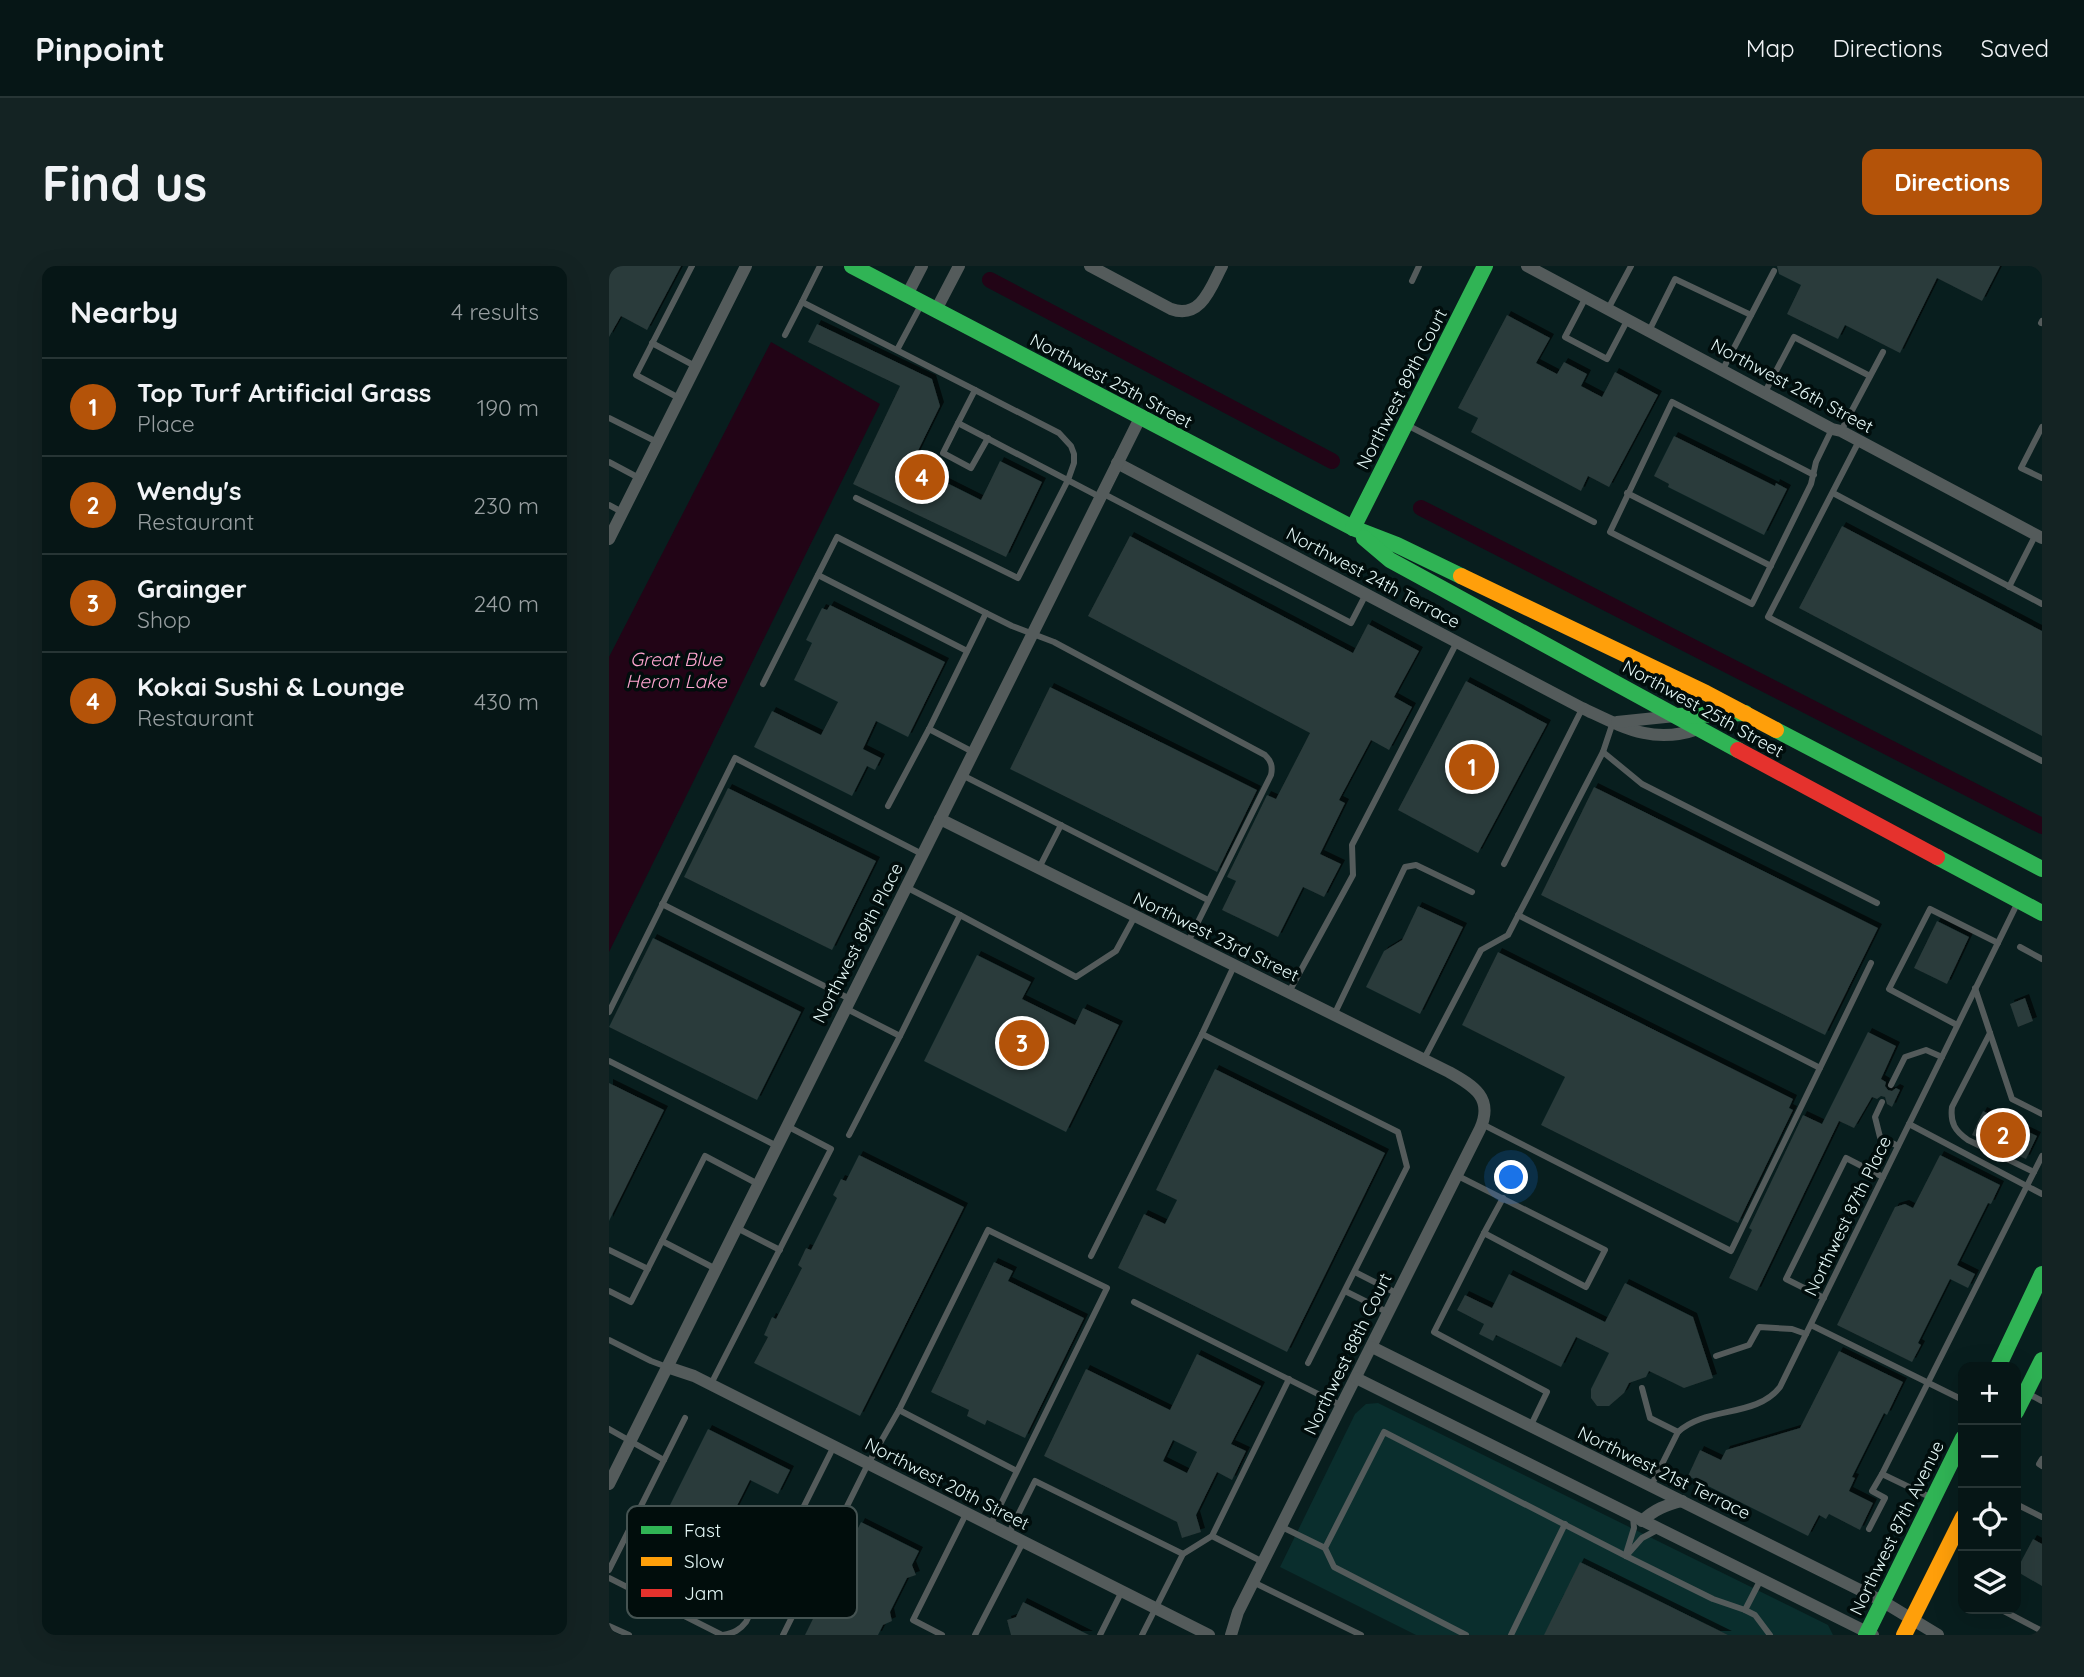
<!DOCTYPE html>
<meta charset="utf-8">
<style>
:root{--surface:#061616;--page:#142323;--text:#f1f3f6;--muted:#989fa1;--line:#273535;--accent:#b45309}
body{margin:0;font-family:Quicksand,sans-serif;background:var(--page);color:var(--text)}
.controls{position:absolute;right:21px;bottom:21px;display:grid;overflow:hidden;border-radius:14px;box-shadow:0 7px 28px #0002}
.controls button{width:63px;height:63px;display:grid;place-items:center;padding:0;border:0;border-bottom:2px solid var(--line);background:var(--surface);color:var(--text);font:35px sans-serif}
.you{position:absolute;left:903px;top:912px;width:24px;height:24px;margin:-18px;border:5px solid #fff;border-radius:50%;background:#1a73e8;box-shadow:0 0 0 10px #1a73e833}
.badge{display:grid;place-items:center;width:46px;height:46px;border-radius:50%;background:var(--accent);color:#fff;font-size:23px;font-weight:700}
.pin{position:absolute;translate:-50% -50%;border:4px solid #fff;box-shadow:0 2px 7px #0006}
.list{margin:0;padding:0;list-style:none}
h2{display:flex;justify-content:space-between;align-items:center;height:91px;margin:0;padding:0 28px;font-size:30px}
h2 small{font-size:23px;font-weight:400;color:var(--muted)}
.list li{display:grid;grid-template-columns:46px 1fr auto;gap:21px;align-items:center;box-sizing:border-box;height:98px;padding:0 28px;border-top:2px solid var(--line)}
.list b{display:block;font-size:26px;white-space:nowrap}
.list p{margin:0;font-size:23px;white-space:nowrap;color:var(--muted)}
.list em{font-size:23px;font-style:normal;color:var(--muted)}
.icon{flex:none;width:38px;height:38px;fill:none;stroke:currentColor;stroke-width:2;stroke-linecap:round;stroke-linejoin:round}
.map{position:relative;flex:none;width:1433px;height:1369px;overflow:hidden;border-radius:14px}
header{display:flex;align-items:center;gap:42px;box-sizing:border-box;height:98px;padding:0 35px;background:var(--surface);border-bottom:2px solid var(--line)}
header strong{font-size:33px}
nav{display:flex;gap:38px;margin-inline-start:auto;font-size:24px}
.intro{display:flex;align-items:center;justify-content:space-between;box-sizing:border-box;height:168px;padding:0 42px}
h1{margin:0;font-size:49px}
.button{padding:18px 32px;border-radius:14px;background:var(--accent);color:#fff;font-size:24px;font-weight:700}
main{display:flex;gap:42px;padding:0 42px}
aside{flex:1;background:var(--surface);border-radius:14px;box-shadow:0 7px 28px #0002}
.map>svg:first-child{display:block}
.built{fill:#0a2e2d}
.water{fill:#220416}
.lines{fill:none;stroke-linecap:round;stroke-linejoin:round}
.canal{stroke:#220416;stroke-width:16}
.building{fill:#2a3a3a;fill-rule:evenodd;filter:url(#shadow)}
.lane{stroke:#545b5b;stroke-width:6}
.street{stroke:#545b5b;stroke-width:12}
.fast{stroke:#30b455;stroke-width:16}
.slow{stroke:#ff9f0a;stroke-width:16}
.jam{stroke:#e5322d;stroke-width:16}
.labels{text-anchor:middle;stroke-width:7;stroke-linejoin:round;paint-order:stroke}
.street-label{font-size:18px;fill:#e4f7f6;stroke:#010d0c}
.water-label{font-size:19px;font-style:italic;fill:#ffa6d1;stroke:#010d0c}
.key{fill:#010d0c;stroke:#455352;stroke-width:2}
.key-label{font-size:19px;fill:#e4f7f6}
</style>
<header>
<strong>Pinpoint</strong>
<nav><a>Map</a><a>Directions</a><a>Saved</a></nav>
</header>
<div class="intro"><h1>Find us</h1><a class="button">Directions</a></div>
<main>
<aside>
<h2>Nearby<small>4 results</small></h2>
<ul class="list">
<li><span class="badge">1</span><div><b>Top Turf Artificial Grass</b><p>Place</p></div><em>190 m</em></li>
<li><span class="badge">2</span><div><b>Wendy's</b><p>Restaurant</p></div><em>230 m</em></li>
<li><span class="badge">3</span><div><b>Grainger</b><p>Shop</p></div><em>240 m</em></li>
<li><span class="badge">4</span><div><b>Kokai Sushi &amp; Lounge</b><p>Restaurant</p></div><em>430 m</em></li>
</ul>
</aside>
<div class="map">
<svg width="1433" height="1369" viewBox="0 0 1433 1369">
<defs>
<filter id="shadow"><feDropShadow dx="4" dy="-4" stdDeviation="0" flood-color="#0009"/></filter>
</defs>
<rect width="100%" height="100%" fill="#081e1e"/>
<polygon class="built" points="769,1137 1219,1359 1224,1369 807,1369 671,1301 746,1148 757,1138"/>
<polygon class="water" points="162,76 271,138 0,686 0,391"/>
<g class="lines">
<g class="canal">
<polyline points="381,14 723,195"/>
<polyline points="812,242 1433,560"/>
</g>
</g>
<g class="building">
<polygon points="0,0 72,0 38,64 12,50 0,71"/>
<polygon points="1168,0 1391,0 1373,35 1328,12 1291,87 1236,59 1229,73 1178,48 1192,19 1170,8"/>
<polygon points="898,49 941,72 927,97 948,108 955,96 978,108 972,120 993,131 1006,106 1049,129 1000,221 979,210 972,225 862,166 869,152 849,142"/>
<polygon points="208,58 323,113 331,140 302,199 372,234 391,195 433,216 397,291 244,218 291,120 199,76"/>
<polygon points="1065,170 1166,220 1167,217 1178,223 1155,269 1059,221 1060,218 1045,210"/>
<polygon points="1233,260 1433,365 1433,470 1190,342"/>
<polygon points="521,270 744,387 759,358 810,385 785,431 803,441 780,484 762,474 730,534 736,537 711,588 732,598 715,631 694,621 669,671 613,644 627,615 618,611 658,529 667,533 701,467 479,350"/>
<polygon points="221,339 336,396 299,471 267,455 254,483 272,492 266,504 258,500 243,530 145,481 163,445 212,469 229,436 185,414 203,377 197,374 213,342 218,344"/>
<polygon points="857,415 938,458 869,587 789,544"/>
<polygon points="441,421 648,524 608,606 401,503"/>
<polygon points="985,521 1269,662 1216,769 932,629"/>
<polygon points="119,522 267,595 223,684 75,611"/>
<polygon points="809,640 854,661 811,748 757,721 775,685 793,674"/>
<polygon points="1328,655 1360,671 1338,718 1305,702"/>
<polygon points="44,672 192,746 148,834 0,761"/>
<polygon points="889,686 1184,833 1180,842 1184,844 1129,957 932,859 956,811 853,759"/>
<polygon points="368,689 422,716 413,733 466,759 474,742 510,759 457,866 315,795"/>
<polygon points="1416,732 1424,755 1409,761 1401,738"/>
<polygon points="1259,766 1287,780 1272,813 1277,816 1276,820 1279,824 1283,825 1287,822 1291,824 1283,841 1278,838 1276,831 1272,830 1268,833 1263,831 1245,862 1230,855 1148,1025 1120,1012 1143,964 1140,962 1194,849 1213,858"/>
<polygon points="606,803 776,887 678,1086 509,1002 535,948 556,958 568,934 547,924"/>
<polygon points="0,817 55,844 0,955"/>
<polygon points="1374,845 1428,870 1417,893 1363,869"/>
<polygon points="250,889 355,941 251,1150 145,1097 159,1071 155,1069 163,1051 167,1053 193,1002 189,999 197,982 202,984 228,932 224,929 232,913 237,915"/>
<polygon points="1331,889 1391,919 1382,938 1379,937 1348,999 1366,1008 1359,1022 1341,1013 1309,1077 1312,1079 1303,1096 1228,1059 1286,941 1296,938 1304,942"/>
<polygon points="385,996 404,1005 399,1015 475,1052 416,1172 378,1154 376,1159 358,1150 360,1144 322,1126"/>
<polygon points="900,1008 996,1056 1016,1017 1084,1051 1104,1112 1075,1122 1040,1105 1037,1111 1020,1117 1015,1127 1000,1140 988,1140 982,1132 982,1123 1000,1087 967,1071 952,1101 887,1069 884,1075 870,1068 875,1058 848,1044 856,1029 883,1042"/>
<polygon points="1230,1085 1294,1116 1278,1149 1275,1147 1243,1211 1246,1212 1240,1225 1264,1237 1251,1264 1220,1248 1217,1253 1210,1249 1199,1270 1079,1210 1091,1184 1112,1194 1117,1184 1191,1162"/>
<path d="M588,1088L652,1120L622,1178L637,1185L623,1214L608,1206L587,1249L592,1266L573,1272L568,1256L435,1190L477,1103L561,1144ZM564,1174L588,1186L578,1207L554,1195Z"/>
<polygon points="99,1163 181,1204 169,1228 141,1214 93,1309 122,1323 110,1346 28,1305"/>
<polygon points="252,1256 310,1285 303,1299 307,1309 298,1312 281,1346 283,1355 274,1359 269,1369 196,1369"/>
<polygon points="1424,1273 1433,1278 1433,1320 1407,1305"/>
<polygon points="971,1296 1119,1369 935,1369"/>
<polygon points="414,1336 480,1369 402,1369 398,1354 407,1351"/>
</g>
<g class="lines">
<g class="lane">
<polyline points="211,0 193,36 366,124"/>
<polyline points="803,15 810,0"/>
<polyline points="977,31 956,71 998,93 1019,53"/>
<polyline points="999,43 1022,0"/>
<polyline points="1432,57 1433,55"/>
<polyline points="1040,65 1066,13 1142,49"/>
<polyline points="176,69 193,36"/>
<polyline points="43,77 86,100"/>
<polyline points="288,84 312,39"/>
<polyline points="1114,103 1165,5"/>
<polyline points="1156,126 1185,71 1261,110"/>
<polyline points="70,132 27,109 83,0"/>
<polyline points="0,152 48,176"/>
<polyline points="349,157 334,187 362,202 379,172"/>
<polyline points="798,159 985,256"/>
<polyline points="1433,161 1412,202 1433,212"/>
<polyline points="1232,165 1274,86"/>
<polyline points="1250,175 1159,351 1433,495"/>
<polyline points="0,196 30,212"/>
<polyline points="1205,209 1063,136 1001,266 1143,338 1202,218 1207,196 1223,163"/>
<polyline points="493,227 742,357 757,328"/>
<polyline points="1018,227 1162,300"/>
<polyline points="1224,227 1433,338"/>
<polyline points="247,232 409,312 459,214 465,197 465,188 462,180 450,167 366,124 349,157 491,231"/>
<polyline points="0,239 13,246"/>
<polyline points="209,309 358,385"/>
<polyline points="1400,321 1426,270"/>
<path d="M377,347L403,360L445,376L656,489C662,495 664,500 662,509L579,676"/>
<polyline points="154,418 228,271 377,347 320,463"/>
<polyline points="994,486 1033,518 1268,637"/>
<polyline points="353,509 599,634"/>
<polyline points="279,540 320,463 364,486"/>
<polyline points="895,598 973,443"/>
<polyline points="430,602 452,559"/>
<polyline points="297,621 351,649"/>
<polyline points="53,638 241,733"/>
<polyline points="909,649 1211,802"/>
<polyline points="1411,681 1433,693"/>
<polyline points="1366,722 1403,833 1433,848"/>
<polyline points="680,726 744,609 743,579 848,376"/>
<polyline points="238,743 291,770 240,869"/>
<polyline points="0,746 126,492 313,588"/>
<polyline points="725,749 796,601 807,599 863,626"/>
<polyline points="1348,759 1280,723 1321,643 1389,677"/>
<path d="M1381,767L1343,841C1341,857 1346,865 1359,874L1425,906"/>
<polyline points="593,768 625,700"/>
<polyline points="291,770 351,649 467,711 507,685 526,650"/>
<polyline points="815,793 872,684 899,669 994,486 1004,456"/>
<polyline points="0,795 168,880"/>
<polyline points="1282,819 1296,791 1317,784 1333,791"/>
<polyline points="1273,836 1266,851 1271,871 1289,880"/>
<polyline points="873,858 1122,985 1262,697"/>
<polyline points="1300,858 1433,928"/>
<polyline points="847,909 996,984 977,1021 875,967 825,1066 938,1126 922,1159"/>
<polyline points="128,962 171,984"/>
<polyline points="875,967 894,932"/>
<polyline points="53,975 96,890 149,918"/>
<polyline points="0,984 39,1003"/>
<polyline points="482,990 593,768 789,866 798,901 699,1097"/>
<polyline points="746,1006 789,1028"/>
<polyline points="0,1025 22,1036 53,975 107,1003"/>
<polyline points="736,1025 780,1047"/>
<polyline points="1215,1032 1177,1013 1237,892 1274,911"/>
<polyline points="525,1036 731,1139"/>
<polyline points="1202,1059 1354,1134"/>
<polyline points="0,1074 42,1095 58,1101"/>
<polyline points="1107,1090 1140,1079 1150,1061 1183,1063 1197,1068"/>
<polyline points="102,1118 222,883 178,860"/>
<polyline points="1033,1122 1041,1152 1069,1166"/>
<polyline points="1418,1127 1433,1135"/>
<polyline points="0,1163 55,1194"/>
<polyline points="1433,1193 1430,1198 1433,1200"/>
<path d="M1042,1220L1069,1166C1097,1140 1147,1152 1171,1121L1408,638"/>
<polyline points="1323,1232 1273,1208 1433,890"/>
<polyline points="1407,1238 1433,1251"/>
<polyline points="381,1260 498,1022 379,964 290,1144 408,1205"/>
<polyline points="673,1261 716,1282 775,1166 1017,1290 1104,1333 1136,1344 1146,1349 1161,1369"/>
<polyline points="1260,1263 1276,1232 1263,1225 1273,1208"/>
<polyline points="399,1269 426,1215 574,1288 603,1270 654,1296"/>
<polyline points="603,1270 680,1113"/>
<polyline points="716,1282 725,1301 857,1369"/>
<polyline points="1017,1288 1025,1262 1024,1251"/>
<polyline points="1017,1290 1033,1272 1050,1263"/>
<polyline points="0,1304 76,1152"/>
<polyline points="0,1312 113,1369"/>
<polyline points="644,1316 752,1369"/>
<polyline points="1391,1343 1433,1365"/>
<polyline points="1136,1344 1152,1313"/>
<polyline points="0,1360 20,1369"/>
<path d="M114,1369C125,1367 131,1364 137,1356L225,1180"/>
<polyline points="174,1369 259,1198 290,1144"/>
<polyline points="333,1369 304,1354 357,1248"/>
<polyline points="366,1369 414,1276"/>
<polyline points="491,1369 513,1325"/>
<polyline points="533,1369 574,1288"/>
<polyline points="902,1369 956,1258"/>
</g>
<g class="street">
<path d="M481,0L562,43C592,54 602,21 613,0"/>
<polyline points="918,0 1223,163 1232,165 1433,272"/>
<polyline points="298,29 313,0"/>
<polyline points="327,44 350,0"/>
<path d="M508,197L973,442C1014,461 1043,479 1089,463"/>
<polyline points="0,273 137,0"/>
<polyline points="1008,456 1066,450"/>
<path d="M331,553L840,806C865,820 885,832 871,863L629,1346L622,1369"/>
<polyline points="763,1081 1273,1335 1329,1369"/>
<polyline points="58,1101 85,1110 600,1369"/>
<polyline points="747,1112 1264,1369"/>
<polyline points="0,1218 531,152"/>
<path d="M1033,1255C1046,1243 1057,1239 1073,1235"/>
</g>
<g class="fast">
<polyline points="243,0 744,262 788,279 852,310"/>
<polyline points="744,262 876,0"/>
<polyline points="755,272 781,294 1129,484"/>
<polyline points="1068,450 1136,447"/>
<polyline points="1167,464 1433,603"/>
<polyline points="1328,591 1433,647"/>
<polyline points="1389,1101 1433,1008"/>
<polyline points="1407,1146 1433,1094"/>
<polyline points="1257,1369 1354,1172"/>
</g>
<g class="slow">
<polyline points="852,310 1097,427 1167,464"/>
<polyline points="1295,1369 1354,1251"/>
</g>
<polyline class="jam" points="1129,484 1328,591"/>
</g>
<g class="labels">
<g class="street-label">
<text transform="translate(502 115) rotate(28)" y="6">Northwest 25th Street</text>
<text transform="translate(1183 120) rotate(28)" y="6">Northwest 26th Street</text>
<text transform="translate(793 123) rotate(-63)" y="6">Northwest 89th Court</text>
<text transform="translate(764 312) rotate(28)" y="6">Northwest 24th Terrace</text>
<text transform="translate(1094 443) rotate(29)" y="6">Northwest 25th Street</text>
<text transform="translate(607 671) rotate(26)" y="6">Northwest 23rd Street</text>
<text transform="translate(249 677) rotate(-63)" y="6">Northwest 89th Place</text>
<text transform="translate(1239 950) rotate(-64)" y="6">Northwest 87th Place</text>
<text transform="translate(739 1088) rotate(-64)" y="6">Northwest 88th Court</text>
<text transform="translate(1055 1207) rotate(26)" y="6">Northwest 21st Terrace</text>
<text transform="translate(338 1218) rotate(27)" y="6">Northwest 20th Street</text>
<text transform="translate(1288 1262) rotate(-64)" y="6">Northwest 87th Avenue</text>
</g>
<g class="water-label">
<text x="67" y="400">Great Blue<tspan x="67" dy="22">Heron Lake</tspan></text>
</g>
</g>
<rect x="18" y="1240" width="230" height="112" rx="10" class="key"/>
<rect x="32" y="1260" width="31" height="8" fill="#30b455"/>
<rect x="32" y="1291" width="31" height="9" fill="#ff9f0a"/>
<rect x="32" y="1323" width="31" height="8" fill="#e5322d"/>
<g class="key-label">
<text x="75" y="1271">Fast</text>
<text x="75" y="1302">Slow</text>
<text x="75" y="1334">Jam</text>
</g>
</svg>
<div class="controls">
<button>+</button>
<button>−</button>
<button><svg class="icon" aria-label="locate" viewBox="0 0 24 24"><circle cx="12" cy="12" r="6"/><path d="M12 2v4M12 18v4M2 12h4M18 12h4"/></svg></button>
<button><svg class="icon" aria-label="layers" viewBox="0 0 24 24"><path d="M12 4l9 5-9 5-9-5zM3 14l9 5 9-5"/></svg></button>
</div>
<div class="you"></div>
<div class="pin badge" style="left:863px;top:501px">1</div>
<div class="pin badge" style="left:1394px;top:869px">2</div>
<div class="pin badge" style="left:413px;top:777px">3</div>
<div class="pin badge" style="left:313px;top:211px">4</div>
</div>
</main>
